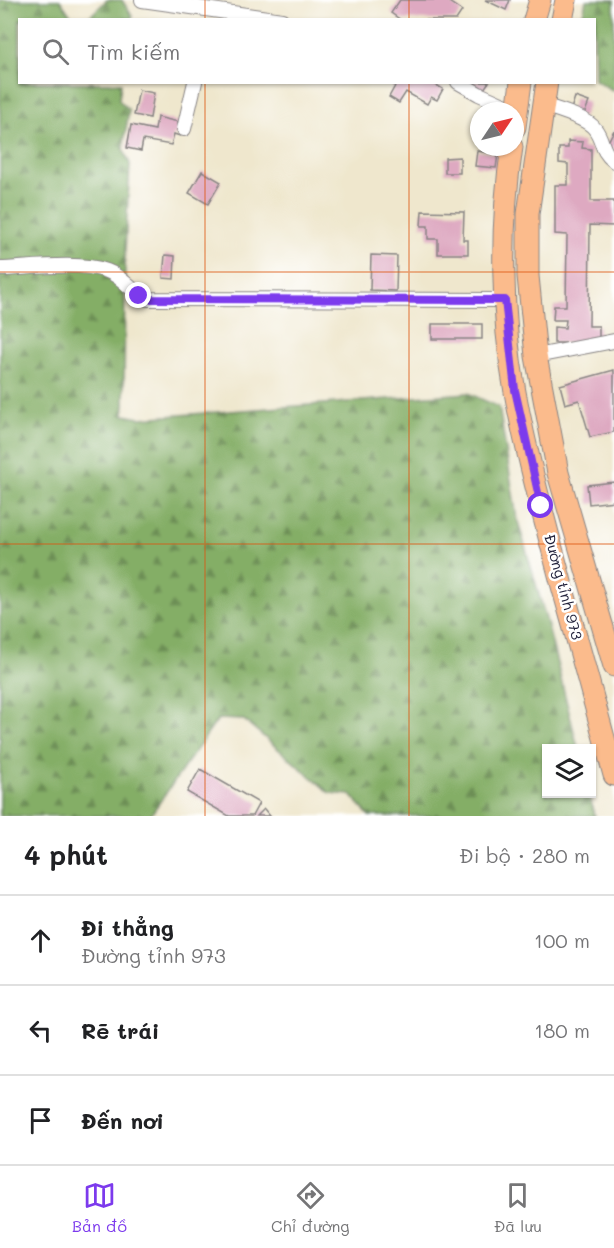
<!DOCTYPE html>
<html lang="vi">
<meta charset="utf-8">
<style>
:root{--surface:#fff;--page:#f2f2f2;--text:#202124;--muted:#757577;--line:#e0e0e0;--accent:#7c3aed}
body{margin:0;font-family:Mali,sans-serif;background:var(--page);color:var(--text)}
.controls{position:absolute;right:18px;bottom:18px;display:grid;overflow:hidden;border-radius:0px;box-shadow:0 2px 4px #0004}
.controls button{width:54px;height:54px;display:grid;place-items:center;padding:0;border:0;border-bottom:2px solid var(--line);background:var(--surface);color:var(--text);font:30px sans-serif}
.compass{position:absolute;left:470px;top:102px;width:54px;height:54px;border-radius:50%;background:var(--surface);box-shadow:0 2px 4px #0004;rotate:55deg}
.stop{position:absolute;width:18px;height:18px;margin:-14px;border:4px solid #7c3aed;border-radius:50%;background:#fff}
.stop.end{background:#7c3aed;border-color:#fff;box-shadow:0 2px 6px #0008}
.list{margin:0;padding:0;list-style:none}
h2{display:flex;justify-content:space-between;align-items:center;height:78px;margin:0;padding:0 24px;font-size:26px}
h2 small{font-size:20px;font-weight:400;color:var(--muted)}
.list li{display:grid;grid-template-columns:39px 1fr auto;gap:18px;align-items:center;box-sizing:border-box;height:90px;padding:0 24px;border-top:2px solid var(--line)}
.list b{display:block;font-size:22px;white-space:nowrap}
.list p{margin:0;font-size:20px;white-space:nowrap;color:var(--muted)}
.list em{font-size:20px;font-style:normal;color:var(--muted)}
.icon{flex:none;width:33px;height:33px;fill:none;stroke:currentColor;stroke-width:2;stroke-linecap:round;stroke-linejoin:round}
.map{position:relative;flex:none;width:614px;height:816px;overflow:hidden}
.search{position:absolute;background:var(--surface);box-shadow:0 2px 4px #0004;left:18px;right:18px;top:18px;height:66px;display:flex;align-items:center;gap:15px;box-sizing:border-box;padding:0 21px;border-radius:0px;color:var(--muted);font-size:22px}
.sheet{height:348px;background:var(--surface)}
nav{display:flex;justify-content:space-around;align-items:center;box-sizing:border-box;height:84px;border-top:2px solid var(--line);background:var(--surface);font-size:16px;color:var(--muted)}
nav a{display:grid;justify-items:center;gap:3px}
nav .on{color:var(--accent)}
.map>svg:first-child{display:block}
.forest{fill:url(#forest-firs);stroke:#536850;stroke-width:1.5}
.building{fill:#dea9c1}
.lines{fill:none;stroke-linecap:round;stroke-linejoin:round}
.street-casing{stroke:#888484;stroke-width:16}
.primary-casing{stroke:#888484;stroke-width:23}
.street{stroke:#fff;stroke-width:14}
.primary{stroke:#fbbb8c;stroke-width:21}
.route{stroke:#7c3aed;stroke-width:8}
.grid{fill:none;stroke:#de560e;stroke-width:1.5;stroke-opacity:0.55}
.labels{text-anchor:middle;stroke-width:5;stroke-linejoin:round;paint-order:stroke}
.street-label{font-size:15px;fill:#22223b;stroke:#fff}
</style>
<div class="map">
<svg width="614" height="816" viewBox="0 0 614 816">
<defs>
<pattern id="forest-firs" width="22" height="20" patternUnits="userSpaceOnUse" patternTransform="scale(1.5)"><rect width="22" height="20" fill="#84ae66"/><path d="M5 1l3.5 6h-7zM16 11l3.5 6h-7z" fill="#6c8d55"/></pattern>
</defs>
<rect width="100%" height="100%" fill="#fff"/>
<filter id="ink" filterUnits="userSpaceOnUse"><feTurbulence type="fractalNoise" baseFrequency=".0167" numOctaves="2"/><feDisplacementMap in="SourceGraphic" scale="12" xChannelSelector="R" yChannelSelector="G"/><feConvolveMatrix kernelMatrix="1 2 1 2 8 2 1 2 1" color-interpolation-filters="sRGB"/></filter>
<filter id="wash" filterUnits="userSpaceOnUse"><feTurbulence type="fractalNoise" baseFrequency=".008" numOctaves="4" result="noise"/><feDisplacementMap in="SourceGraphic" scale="24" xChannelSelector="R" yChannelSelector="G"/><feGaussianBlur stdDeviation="1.35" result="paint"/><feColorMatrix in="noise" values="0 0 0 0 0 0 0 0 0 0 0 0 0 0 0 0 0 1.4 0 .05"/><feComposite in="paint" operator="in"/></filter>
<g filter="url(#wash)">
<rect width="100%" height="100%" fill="#efe7cd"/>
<g class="forest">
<polygon points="0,0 60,0 73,19 20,20 20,82 121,83 119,100 129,110 123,149 130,164 125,250 124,415 140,418 468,393 499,407 517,518 546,619 578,748 546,748 546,794 589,794 595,816 369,816 351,795 330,793 244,720 218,719 150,816 0,816"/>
<polygon points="107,0 122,0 132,16 132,19 87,19"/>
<polygon points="586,0 614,0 614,91 595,80 594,20 582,19"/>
</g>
<g id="blocks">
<g class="building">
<polygon points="400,0 446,0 462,11 456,20 401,20 391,13"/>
<polygon points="485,0 510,0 506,10"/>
<polygon points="389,82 431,82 443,89 437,100 431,97 427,104 406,92 399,103 389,97 395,86"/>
<polygon points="465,82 489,82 481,93"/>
<polygon points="139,90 154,93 150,118 134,115"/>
<polygon points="575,97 589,102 583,117 570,112"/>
<polygon points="157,117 183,123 180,136 174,134 171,145 143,140 141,151 127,148 131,125 155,130"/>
<polygon points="614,130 614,150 606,146"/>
<polygon points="568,141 583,142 582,148 591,149 591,201 614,201 614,226 590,225 589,326 599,326 599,339 588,339 588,343 554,343 554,327 565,328 566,320 553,320 554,306 566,306 567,235 555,234 555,185 568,185 568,164 559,163 559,148 568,148"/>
<polygon points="477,151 498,154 496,168 475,166"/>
<polygon points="460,157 460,173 445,173 445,158"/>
<polygon points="202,171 221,182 208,204 189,193"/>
<polygon points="422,211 464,212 463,240 468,240 468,254 438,254 438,239 428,239 428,226 421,226"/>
<polygon points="165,255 175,256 174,279 163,278"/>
<polygon points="371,255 397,256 396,291 370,290"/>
<rect x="432" y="324" width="50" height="15"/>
<polygon points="614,370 614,432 590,437 579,400 565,404 560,385"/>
<polygon points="614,482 614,501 589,504 587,485"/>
<polygon points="200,769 259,803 252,816 229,816 187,792"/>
<polygon points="264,809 270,816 257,816"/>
</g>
</g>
</g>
<g filter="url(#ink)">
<use href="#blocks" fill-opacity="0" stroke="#888484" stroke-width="1.5"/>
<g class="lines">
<defs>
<g id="street">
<polyline points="142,0 282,20"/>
<polyline points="458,82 479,94 517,111"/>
<path d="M543,105C557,110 586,117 595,129C604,141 600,150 614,161"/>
<polyline points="184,129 195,82"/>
<path d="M0,269C29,268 80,261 107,271C124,277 131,293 148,299L505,300"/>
<polyline points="536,356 614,341"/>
</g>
<g id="primary">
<polyline points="534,20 540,0"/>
<polyline points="562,20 566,0"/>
<polyline points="547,82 528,214 528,276 536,356 558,473 614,666"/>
<polyline points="515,127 521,82"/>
<path d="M512,147C500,224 501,315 515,392C527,457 545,522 562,586C580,649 597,712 614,775"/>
</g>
</defs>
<use href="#street" class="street-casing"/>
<use href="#primary" class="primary-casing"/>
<use href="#street" class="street"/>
<use href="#primary" class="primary"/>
</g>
</g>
<g class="lines" filter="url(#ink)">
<polyline class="route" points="139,296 148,299 505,300 515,390 541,506"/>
</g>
<path class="grid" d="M205,0V20M409,0V20M205,82V816M409,82V816M0,272H614M0,544H614"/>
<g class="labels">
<g class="street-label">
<text transform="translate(563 587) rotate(75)" y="5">Đường tỉnh 973</text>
</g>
</g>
</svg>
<div class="controls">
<button><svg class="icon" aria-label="layers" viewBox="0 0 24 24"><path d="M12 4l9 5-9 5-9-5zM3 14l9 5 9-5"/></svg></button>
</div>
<svg class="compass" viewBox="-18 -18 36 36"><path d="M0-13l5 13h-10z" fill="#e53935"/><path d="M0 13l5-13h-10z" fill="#757577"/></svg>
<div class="stop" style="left:541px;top:506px"></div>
<div class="stop end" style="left:139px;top:296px"></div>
<div class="search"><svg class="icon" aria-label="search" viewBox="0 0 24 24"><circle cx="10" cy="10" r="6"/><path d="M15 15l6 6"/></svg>Tìm kiếm</div>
</div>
<section class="sheet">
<h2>4 phút<small>Đi bộ · 280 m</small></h2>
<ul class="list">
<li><svg class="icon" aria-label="ahead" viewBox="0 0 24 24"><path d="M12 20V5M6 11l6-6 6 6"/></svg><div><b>Đi thẳng</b><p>Đường tỉnh 973</p></div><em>100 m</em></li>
<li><svg class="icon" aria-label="left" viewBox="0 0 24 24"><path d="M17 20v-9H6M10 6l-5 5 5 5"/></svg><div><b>Rẽ trái</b></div><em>180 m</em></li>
<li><svg class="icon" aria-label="arrive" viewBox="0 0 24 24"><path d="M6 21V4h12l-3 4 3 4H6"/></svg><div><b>Đến nơi</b></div></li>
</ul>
</section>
<nav>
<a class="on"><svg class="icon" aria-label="map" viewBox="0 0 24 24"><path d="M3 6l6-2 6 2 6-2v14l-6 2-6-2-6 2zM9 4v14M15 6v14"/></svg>Bản đồ</a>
<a><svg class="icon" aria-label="directions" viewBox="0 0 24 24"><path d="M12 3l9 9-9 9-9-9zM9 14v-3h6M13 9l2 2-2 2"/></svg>Chỉ đường</a>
<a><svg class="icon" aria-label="saved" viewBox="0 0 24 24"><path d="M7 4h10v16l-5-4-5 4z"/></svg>Đã lưu</a>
</nav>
